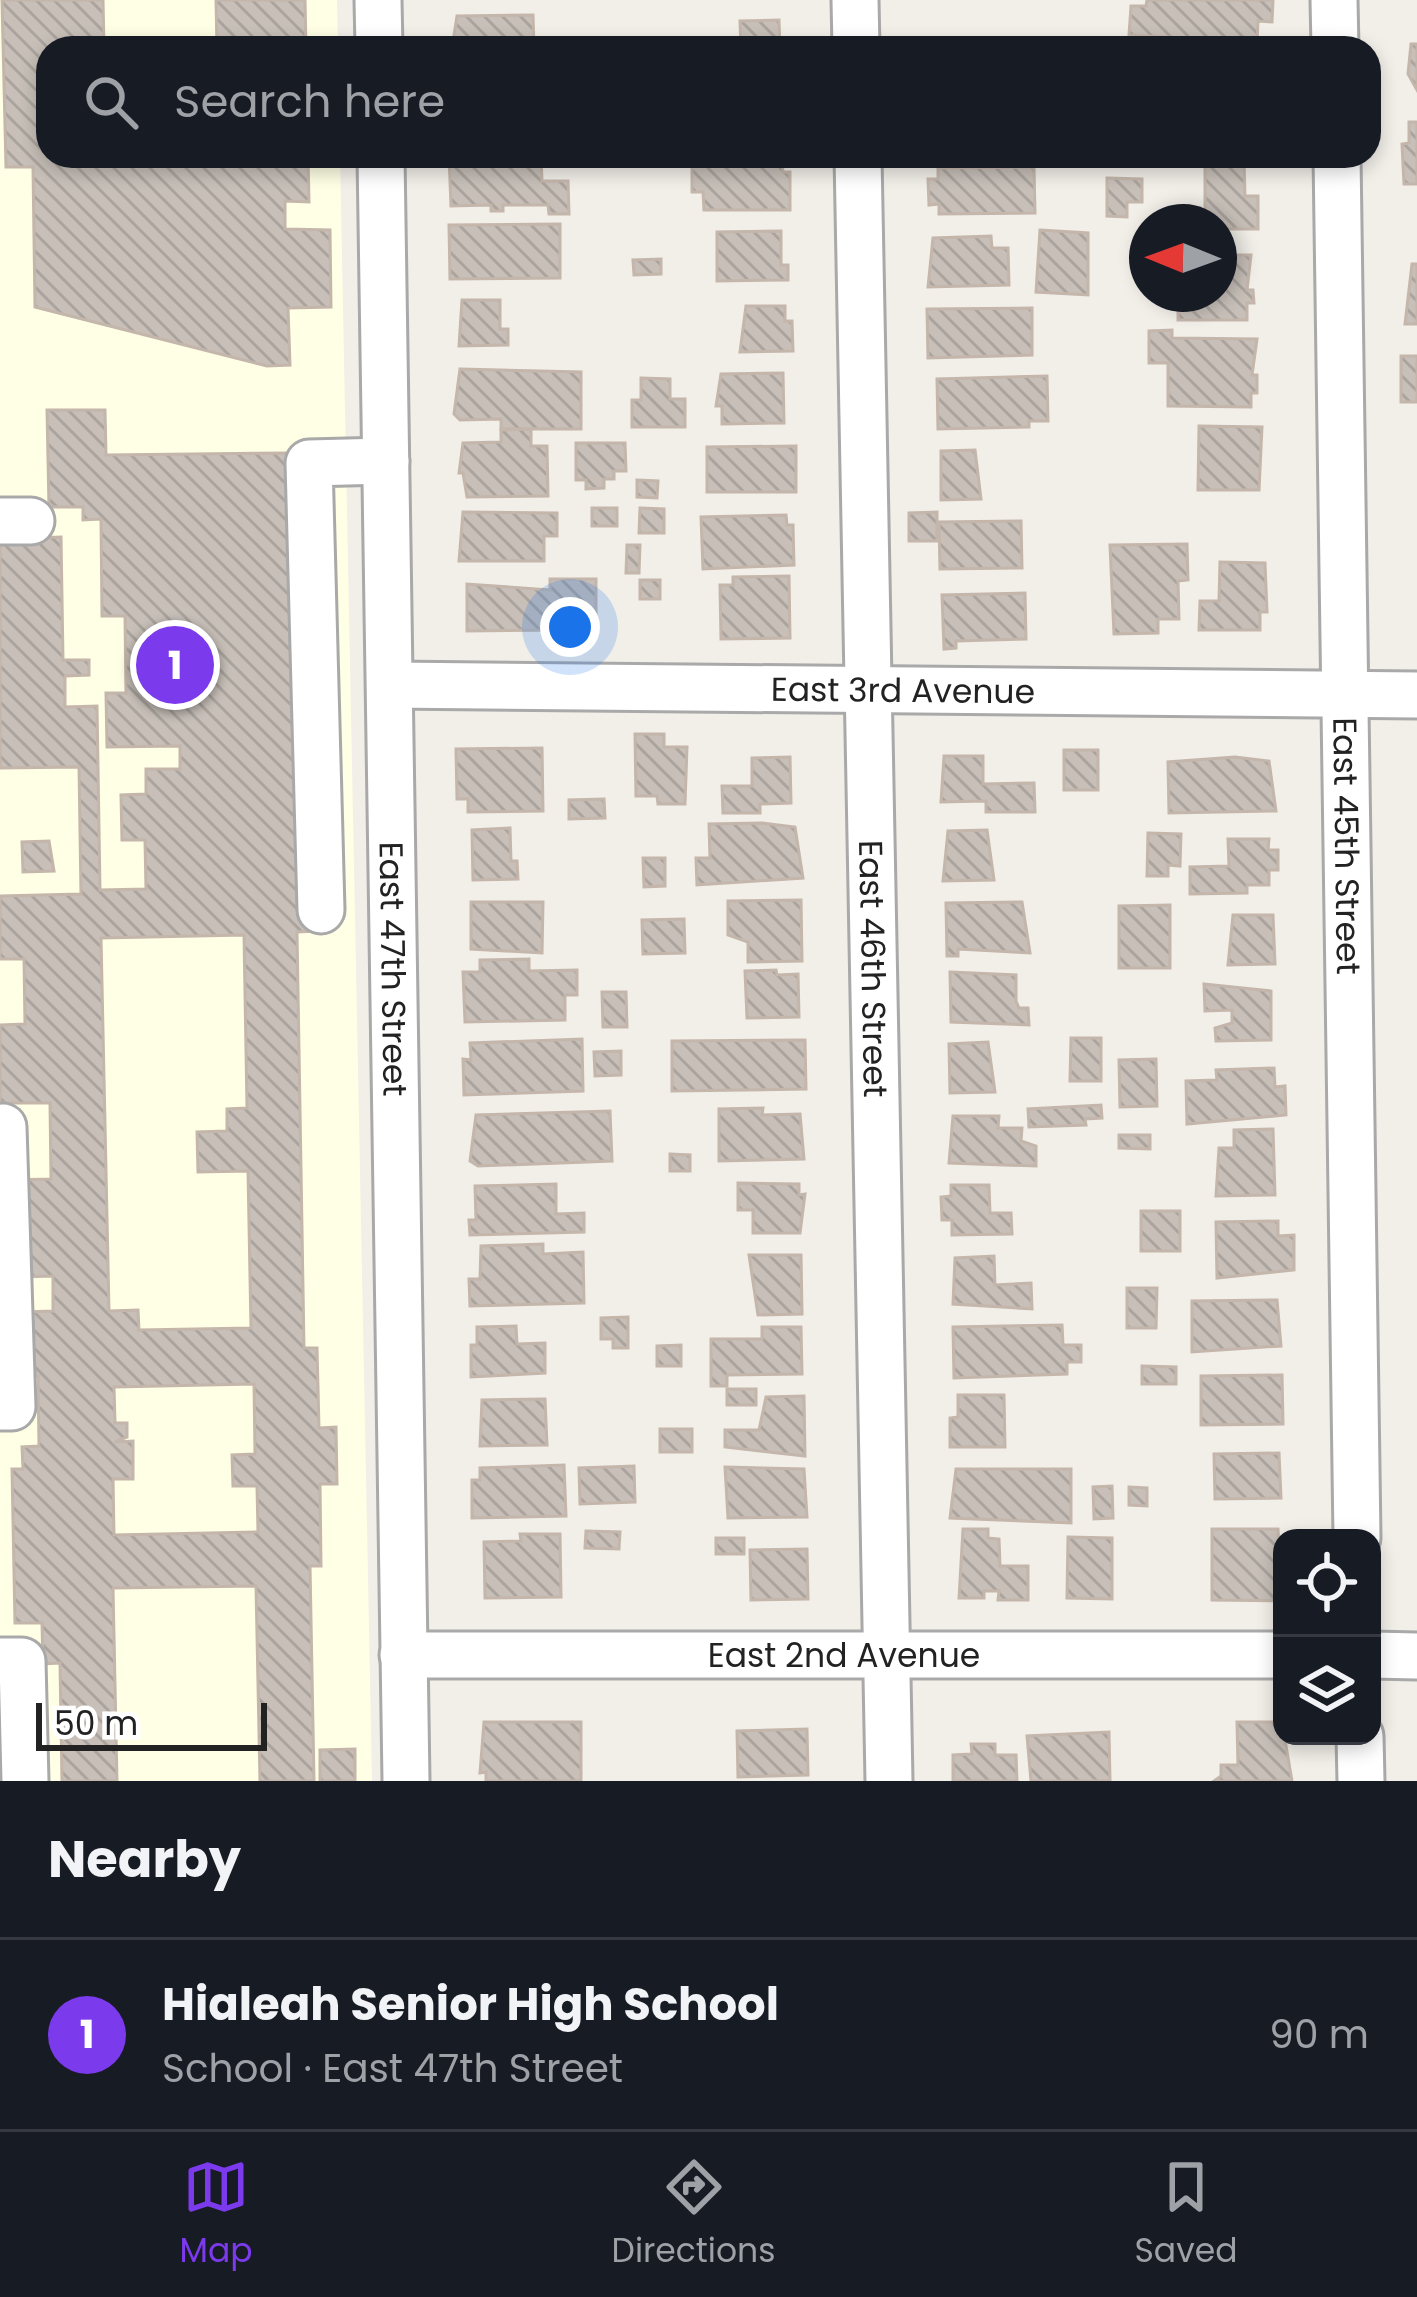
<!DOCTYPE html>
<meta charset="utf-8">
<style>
:root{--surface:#171b24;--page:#242831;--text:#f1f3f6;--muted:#9ea1a6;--line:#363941;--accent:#7c3aed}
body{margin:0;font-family:Poppins,sans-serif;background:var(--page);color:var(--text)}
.controls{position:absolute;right:36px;bottom:36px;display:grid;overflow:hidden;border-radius:24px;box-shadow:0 6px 18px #0003}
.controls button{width:108px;height:108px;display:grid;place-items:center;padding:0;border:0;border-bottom:3px solid var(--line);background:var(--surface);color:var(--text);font:60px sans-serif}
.compass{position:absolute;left:1129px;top:204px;width:108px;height:108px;border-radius:50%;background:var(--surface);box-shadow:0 6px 18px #0003;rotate:271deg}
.scale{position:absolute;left:36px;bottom:30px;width:231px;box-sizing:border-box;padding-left:12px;border:6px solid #222;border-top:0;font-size:33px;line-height:42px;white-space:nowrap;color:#222;-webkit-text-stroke:9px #fff;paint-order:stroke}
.you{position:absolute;left:570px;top:627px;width:42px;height:42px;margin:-30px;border:9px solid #fff;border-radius:50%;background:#1a73e8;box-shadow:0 0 0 18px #1a73e833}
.badge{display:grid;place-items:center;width:78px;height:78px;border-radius:50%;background:var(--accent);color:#fff;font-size:39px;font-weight:700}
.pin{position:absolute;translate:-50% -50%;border:6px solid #fff;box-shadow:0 3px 12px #0006}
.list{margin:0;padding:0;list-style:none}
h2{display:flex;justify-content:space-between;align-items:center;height:156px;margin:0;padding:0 48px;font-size:51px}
h2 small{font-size:39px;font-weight:400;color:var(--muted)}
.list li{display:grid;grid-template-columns:78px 1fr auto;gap:36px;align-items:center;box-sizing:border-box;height:192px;padding:0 48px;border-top:3px solid var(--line)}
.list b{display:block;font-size:45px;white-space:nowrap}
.list p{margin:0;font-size:39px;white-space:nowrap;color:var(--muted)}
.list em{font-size:39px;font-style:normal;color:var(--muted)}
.icon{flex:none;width:66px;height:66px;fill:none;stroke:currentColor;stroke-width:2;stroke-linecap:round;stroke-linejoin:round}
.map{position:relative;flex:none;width:1417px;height:1781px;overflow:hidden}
.search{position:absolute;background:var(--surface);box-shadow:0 6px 18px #0003;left:36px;right:36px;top:36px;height:132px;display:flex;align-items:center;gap:30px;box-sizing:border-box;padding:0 42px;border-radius:36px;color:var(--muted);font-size:45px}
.sheet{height:348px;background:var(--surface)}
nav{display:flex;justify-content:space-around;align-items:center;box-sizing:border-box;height:168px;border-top:3px solid var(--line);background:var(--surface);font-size:33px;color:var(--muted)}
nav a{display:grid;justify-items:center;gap:6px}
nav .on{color:var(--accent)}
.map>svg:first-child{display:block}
.education{fill:#ffffe5}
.building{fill:url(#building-back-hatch);stroke:#c4b6ab;stroke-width:3;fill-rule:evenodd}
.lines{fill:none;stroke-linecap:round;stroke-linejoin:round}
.minor-casing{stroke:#a9a9a9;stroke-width:51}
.minor{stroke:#fff;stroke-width:45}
.labels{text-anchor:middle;stroke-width:9;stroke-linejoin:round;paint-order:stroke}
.street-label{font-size:33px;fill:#222;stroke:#fff}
</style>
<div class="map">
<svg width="1417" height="1781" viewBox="0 0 1417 1781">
<defs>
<pattern id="building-back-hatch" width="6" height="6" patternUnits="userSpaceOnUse" patternTransform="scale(3)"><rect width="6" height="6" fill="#c7bfb8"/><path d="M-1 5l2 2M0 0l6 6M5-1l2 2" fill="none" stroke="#aba49e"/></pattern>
</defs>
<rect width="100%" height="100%" fill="#f2efe9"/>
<polygon class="education" points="0,0 337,0 338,48 48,48 48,156 340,156 372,1781 0,1781"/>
<g class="building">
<polygon points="2,0 103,0 104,48 48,48 48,156 308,156 309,202 285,201 285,229 330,230 331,307 288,308 290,365 267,366 35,307 33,167 6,167"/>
<polygon points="216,0 305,0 306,48 217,48"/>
<polygon points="1147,0 1273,0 1272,22 1258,21 1257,42 1129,35 1131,6 1146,6"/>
<polygon points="533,15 534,48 452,48 457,16"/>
<polygon points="779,20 780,48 741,48 740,21"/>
<polygon points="1411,44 1417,44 1417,90 1408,74"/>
<polygon points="1409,122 1417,122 1417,184 1404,184 1402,144 1409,143"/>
<polygon points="449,156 541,156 542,181 568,181 569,214 549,214 548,205 503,205 503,211 491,211 491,205 451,206"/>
<polygon points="1205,161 1244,161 1245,196 1258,196 1258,229 1219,229 1219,222 1205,222"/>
<polygon points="692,162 782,163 783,172 790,172 790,210 704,210 703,192 692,192"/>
<polygon points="1034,167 1035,213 939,214 939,204 929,205 928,179 938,179 938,168"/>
<polygon points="1107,178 1142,179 1142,202 1127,202 1127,217 1107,216"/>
<polygon points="560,224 560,278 450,279 449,225"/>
<polygon points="1040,230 1088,233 1088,295 1036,292"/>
<polygon points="781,231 781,265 788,265 788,280 717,281 717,232"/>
<polygon points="991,236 992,248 1008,248 1009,285 928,287 933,238"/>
<polygon points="1219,255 1251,255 1247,290 1253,290 1254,303 1247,303 1247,320 1178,320 1178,294 1219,294"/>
<polygon points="661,259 661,274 634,275 633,260"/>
<polygon points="1412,264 1417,264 1417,324 1405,324"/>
<polygon points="462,300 500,300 500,329 508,329 508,345 459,346"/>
<polygon points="746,306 785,306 785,321 792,321 793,351 740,352"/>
<polygon points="1032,308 1032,355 928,358 927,309"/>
<polygon points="1172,330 1172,338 1257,339 1252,375 1257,375 1257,393 1251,393 1251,407 1168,406 1168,363 1149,363 1149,331"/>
<rect x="1401" y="356" width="16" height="46"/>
<polygon points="460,369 581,372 581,429 501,429 501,419 460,420 454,414"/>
<polygon points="783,373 784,423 722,424 722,406 716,406 721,374"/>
<polygon points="1047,376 1048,421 1029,421 1029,427 938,429 937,379"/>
<polygon points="641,378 670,379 670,399 685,399 685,427 632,427 632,400 641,400"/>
<path d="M47,410H105L106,455L288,453L294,731L312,746L316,931L297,932L304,1348H317L319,1428L336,1427L337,1484H320L321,1566H310L314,1781H260L256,1586L113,1588L117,1781H62L60,1663L43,1664L42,1623H15L12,1469H23L22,1447L39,1446L38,1376H24L23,1312L53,1311V1276L22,1277L12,1180L51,1179L50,1103H0V1025L25,1024L24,959H0V896L81,894L79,767L0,768V539L61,537L63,660H89V675L65,676V707L97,706L100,890L146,889L145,840H122L121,795L146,794V769H180V746L107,747L106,693H126L125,616H102L101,519L83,520V507H49ZM244,935L247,1108L227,1109V1131L197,1132L198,1172L248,1171L251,1328L139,1330L138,1310L109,1311L101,938ZM254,1384L255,1454L232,1455L233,1486H257L258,1532L114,1535L113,1479H133V1441L115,1442L127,1437V1423H115L114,1387Z"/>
<polygon points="1199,426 1262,427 1259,490 1198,490"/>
<polygon points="531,429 531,446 547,446 548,496 467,497 463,473 459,473 463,443 501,442 501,430"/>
<polygon points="576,443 625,443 626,471 614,471 614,479 604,479 604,488 586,489 586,480 576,480"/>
<polygon points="796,446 796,492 707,492 707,447"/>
<polygon points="975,450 981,499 941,500 941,451"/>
<polygon points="637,480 658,481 657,498 637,497"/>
<rect x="592" y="508" width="25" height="18"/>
<polygon points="640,508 664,509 664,533 639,533"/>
<polygon points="463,512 557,513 557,536 544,536 544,561 459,561"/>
<polygon points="937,512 937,541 909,541 909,513"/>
<polygon points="786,515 787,525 793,525 794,565 703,569 701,517"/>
<polygon points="1021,521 1022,568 940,569 939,522"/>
<polygon points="1187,544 1188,580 1178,581 1179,619 1158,619 1158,633 1114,634 1110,545"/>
<polygon points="627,545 640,545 639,573 626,573"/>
<polygon points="1220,562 1265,563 1267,612 1260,612 1260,630 1199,630 1200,601 1219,601"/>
<polygon points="789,576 790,638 721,639 720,585 733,585 733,577"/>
<polygon points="550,579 596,579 596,619 559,620 559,630 467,631 467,584 550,590"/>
<rect x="640" y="580" width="20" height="19"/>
<polygon points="1025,593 1026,639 956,641 956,648 944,649 942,595"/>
<polygon points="635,734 664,734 664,747 687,747 685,804 658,804 657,796 636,796"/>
<polygon points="542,748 543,811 468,812 468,799 457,799 456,749"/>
<rect x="1064" y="750" width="34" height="40"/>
<polygon points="944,756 983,756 983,784 1034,783 1035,812 986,812 986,801 941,802"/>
<polygon points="790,757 791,803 760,804 760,813 723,813 722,786 752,786 752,758"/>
<polygon points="1235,757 1269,761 1276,811 1169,813 1168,762"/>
<polygon points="604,799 605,818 569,819 569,800"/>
<polygon points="762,823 795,827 803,878 697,885 696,858 710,858 709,824"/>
<polygon points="510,828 511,861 517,861 518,879 473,880 472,830"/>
<polygon points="987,830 994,880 943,881 948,831"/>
<polygon points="1148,833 1181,834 1180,866 1168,865 1168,876 1147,876"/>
<polygon points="1228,839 1269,839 1268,850 1278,850 1278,870 1269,870 1269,885 1247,885 1247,893 1190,894 1190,867 1229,866"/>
<polygon points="49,841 54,871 23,872 22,842"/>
<polygon points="643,858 665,858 665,886 644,887"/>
<polygon points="801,900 802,961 748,962 748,942 728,935 728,901"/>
<polygon points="471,902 543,902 542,953 471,949"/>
<polygon points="1022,902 1030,953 958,949 958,956 947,956 946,903"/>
<polygon points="1170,905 1170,968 1119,968 1119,906"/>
<polygon points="1233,915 1273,915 1275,964 1228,965"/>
<polygon points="684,919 685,953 643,954 642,920"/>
<polygon points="529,959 529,971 577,970 577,995 565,995 565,1020 465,1022 463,972 480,972 480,960"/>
<polygon points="776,970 777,975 798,974 799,1017 747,1018 745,971"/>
<polygon points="950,972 1016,975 1016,1001 1019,1008 1028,1008 1029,1025 951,1022"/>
<polygon points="1204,984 1271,991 1271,1040 1216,1041 1215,1028 1232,1023 1232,1010 1205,1011"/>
<polygon points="602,992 626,992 627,1027 603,1027"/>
<polygon points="1071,1038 1101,1038 1101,1081 1070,1081"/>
<polygon points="582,1039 583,1091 464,1095 463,1059 471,1060 470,1043"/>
<polygon points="805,1040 806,1089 672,1091 672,1041"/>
<polygon points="988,1042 995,1092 950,1093 949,1044"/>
<polygon points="621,1051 621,1075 595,1076 594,1052"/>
<polygon points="1156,1059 1157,1106 1120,1107 1119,1060"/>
<polygon points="1274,1068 1275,1087 1285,1086 1286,1115 1187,1124 1186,1081 1217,1080 1216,1070"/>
<polygon points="1101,1105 1102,1118 1085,1119 1086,1125 1029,1127 1028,1109"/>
<polygon points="763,1108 762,1115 800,1114 804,1159 719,1161 719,1109"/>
<polygon points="610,1111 612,1161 478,1166 470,1161 476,1115"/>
<polygon points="953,1116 999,1116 998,1128 1022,1128 1021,1141 1036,1146 1036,1166 949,1163"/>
<polygon points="1273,1129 1275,1195 1216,1196 1219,1148 1234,1148 1234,1130"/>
<polygon points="1119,1135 1150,1135 1150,1149 1119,1148"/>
<polygon points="670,1154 690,1155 690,1171 670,1171"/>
<polygon points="738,1183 799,1184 799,1195 805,1194 800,1233 753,1233 753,1210 738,1210"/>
<polygon points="556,1184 556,1214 584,1213 584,1232 470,1235 469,1220 476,1220 475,1186"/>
<polygon points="951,1185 989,1185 990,1213 1011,1213 1012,1234 952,1235 952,1220 942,1220 941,1197 951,1196"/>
<rect x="1141" y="1211" width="39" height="40"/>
<polygon points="1278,1221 1278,1236 1294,1235 1294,1270 1217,1278 1216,1222"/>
<polygon points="543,1244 543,1254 583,1252 584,1303 470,1306 469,1279 480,1279 481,1246"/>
<polygon points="749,1255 801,1255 802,1314 758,1315"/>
<polygon points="994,1256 995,1285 1031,1283 1032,1309 953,1304 955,1258"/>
<polygon points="1127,1288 1157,1288 1156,1328 1127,1328"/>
<polygon points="1277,1300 1281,1346 1192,1352 1192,1301"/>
<polygon points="628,1317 628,1348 613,1348 613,1339 601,1339 601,1318"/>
<polygon points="1062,1325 1063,1345 1081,1345 1081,1362 1067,1362 1067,1374 954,1378 953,1327"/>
<polygon points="516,1326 517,1344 545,1343 545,1373 471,1377 471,1345 477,1345 477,1327"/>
<polygon points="762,1327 801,1327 802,1374 727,1375 727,1386 711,1386 711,1339 762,1339"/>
<polygon points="681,1345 681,1366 657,1366 657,1346"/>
<polygon points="1142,1366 1176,1367 1176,1384 1142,1384"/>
<polygon points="1282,1375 1283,1424 1201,1425 1201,1376"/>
<rect x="727" y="1389" width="29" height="16"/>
<polygon points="958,1395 1004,1395 1005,1447 950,1447 950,1418 958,1417"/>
<polygon points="804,1396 805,1456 725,1447 725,1430 759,1430 766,1397"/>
<polygon points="545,1399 547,1445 480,1446 482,1400"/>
<rect x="660" y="1429" width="32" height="23"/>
<polygon points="1279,1453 1281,1498 1215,1499 1214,1454"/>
<polygon points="564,1465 566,1516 472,1518 472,1480 480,1480 480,1468"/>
<polygon points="634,1466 635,1502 580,1504 579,1468"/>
<polygon points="725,1467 804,1469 807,1517 728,1518"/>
<polygon points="956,1469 1071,1469 1071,1523 950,1518"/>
<polygon points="1112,1486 1113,1518 1094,1519 1093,1487"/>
<polygon points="1129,1487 1147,1488 1147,1506 1129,1505"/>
<polygon points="963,1529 988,1529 988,1538 999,1539 1000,1566 1028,1566 1028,1600 998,1600 999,1591 984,1591 984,1598 959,1598"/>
<polygon points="1212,1529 1278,1529 1282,1601 1212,1600"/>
<polygon points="586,1531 620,1532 619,1549 585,1548"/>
<polygon points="520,1534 560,1534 561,1597 485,1598 484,1542 521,1541"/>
<polygon points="1068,1537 1112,1538 1112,1599 1067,1598"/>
<rect x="716" y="1538" width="28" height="16"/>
<polygon points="807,1549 808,1599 751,1600 750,1550"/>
<polygon points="484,1722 581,1722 581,1781 486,1781 486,1772 480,1773"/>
<polygon points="1237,1722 1282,1722 1292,1781 1214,1781 1221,1776 1221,1765 1238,1765"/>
<polygon points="807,1729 808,1775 738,1777 737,1731"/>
<polygon points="1109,1732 1110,1781 1031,1781 1027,1736"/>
<polygon points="971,1744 995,1744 995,1755 1016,1755 1017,1781 953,1781 953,1755 972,1754"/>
<polygon points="355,1749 355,1781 320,1781 320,1750"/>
</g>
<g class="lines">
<defs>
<g id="minor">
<polyline points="378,0 379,48"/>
<polyline points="855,0 856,48"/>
<polyline points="1334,0 1335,48"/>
<path id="s1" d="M381,156L406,1781"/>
<path id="s2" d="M858,156L889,1781"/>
<path id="s3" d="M1337,156L1357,1538"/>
<polyline points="0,521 31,521"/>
<path id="s4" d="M390,685L1417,695"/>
<polyline points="321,910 309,463 386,461"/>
<polyline points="0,1407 12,1407 3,1127"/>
<path id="s5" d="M403,1655H1282"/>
<polyline points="1372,1655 1417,1656"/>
<polyline points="0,1661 22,1661 25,1781"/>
<polyline points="1360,1736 1361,1781"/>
</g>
</defs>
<use href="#minor" class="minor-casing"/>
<use href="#minor" class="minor"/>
</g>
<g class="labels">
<g class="street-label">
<text dy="12" stroke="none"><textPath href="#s4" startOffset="513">East 3rd Avenue</textPath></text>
<text dy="12" stroke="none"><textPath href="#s3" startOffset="690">East 45th Street</textPath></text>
<text dy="12" stroke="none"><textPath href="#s1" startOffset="813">East 47th Street</textPath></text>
<text dy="12" stroke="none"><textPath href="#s2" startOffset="813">East 46th Street</textPath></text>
<text dy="12" stroke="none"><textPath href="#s5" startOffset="441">East 2nd Avenue</textPath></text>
</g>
</g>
</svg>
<div class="controls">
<button><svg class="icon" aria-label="locate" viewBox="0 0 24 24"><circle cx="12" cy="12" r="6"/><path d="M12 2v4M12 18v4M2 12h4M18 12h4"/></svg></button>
<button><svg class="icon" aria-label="layers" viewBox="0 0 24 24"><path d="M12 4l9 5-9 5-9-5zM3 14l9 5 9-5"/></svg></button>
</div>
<svg class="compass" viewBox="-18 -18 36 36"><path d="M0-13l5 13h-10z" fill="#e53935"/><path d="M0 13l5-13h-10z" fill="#9ea1a6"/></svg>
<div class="scale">50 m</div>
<div class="you"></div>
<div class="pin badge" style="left:175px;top:665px">1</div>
<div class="search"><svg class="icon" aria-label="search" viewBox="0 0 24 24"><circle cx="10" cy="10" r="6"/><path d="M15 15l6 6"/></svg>Search here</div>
</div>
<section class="sheet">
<h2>Nearby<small></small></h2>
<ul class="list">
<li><span class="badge">1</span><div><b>Hialeah Senior High School</b><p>School · East 47th Street</p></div><em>90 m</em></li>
</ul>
</section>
<nav>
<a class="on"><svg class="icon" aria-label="map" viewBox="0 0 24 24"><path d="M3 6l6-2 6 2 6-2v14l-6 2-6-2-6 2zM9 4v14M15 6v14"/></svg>Map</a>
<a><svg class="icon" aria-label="directions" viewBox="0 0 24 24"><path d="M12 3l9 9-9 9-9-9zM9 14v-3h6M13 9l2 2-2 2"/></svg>Directions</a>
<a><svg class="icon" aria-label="saved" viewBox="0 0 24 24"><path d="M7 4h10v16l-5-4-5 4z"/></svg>Saved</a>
</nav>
